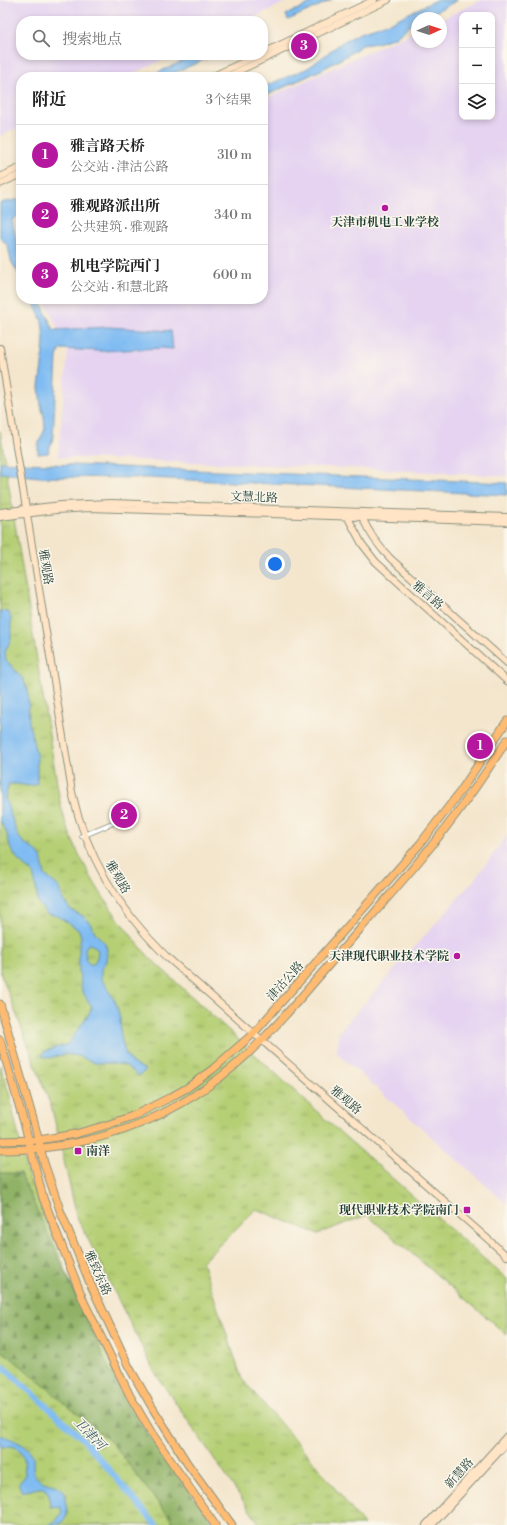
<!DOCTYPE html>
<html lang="zh">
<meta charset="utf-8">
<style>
:root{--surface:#fff;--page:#f6f6f6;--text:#222;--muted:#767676;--line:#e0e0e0;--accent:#b5179e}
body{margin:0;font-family:"Libre Bodoni","Noto Serif SC",serif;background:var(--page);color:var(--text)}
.controls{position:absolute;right:12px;top:12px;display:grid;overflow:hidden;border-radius:8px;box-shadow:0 2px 6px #0003}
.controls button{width:36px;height:36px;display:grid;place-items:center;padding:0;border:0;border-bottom:1px solid var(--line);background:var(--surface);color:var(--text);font:20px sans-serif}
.compass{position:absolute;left:411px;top:12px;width:36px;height:36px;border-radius:50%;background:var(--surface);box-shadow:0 2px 6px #0003;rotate:87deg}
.you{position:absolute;left:275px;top:564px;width:14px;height:14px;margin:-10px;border:3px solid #fff;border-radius:50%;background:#1a73e8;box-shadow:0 0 0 6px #1a73e833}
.badge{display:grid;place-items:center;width:26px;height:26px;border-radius:50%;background:var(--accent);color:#fff;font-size:13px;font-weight:700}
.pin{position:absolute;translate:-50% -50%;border:2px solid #fff;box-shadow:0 1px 4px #0006}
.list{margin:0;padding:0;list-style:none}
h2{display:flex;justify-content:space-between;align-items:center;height:52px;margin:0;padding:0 16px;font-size:17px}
h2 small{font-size:13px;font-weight:400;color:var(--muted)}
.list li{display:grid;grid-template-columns:26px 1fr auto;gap:12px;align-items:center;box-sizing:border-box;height:60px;padding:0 16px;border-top:1px solid var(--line)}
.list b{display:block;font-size:15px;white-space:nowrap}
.list p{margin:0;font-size:13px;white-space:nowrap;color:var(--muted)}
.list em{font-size:13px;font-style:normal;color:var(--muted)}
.icon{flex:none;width:22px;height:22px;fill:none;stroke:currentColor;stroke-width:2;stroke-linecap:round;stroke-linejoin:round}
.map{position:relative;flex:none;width:507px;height:1525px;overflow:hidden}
.search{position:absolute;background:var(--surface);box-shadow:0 2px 6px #0003;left:16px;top:16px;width:252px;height:44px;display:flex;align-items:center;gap:10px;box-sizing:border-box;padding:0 14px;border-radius:16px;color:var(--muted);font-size:15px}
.panel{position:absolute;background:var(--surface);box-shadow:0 2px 6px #0003;left:16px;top:72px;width:252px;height:232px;border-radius:16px}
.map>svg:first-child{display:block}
.built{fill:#e5d3f1;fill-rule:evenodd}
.grass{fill:url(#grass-tufts);stroke:#6a8654}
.forest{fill:url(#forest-firs);stroke:#58784d}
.water{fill:#80bcf2;stroke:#507c93;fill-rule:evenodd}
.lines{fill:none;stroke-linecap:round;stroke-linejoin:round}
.canal{stroke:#80bcf2;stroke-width:6}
.street-casing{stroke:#8a9280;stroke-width:6}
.secondary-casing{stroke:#8a9280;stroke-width:8}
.primary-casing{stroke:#8a9280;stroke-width:9}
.street{stroke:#fff;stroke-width:4.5}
.secondary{stroke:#ffe4c6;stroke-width:6}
.primary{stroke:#ffbb71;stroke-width:7}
.poi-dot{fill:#b5179e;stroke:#fbf7ec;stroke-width:1.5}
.labels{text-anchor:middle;stroke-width:3;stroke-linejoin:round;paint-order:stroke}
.poi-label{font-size:12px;font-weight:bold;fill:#1f3d34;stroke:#fbf7ec;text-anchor:end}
.street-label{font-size:12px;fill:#1f3d34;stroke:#fbf7ec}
.water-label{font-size:13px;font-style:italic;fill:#375d64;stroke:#fbf7ec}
</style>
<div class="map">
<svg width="507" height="1525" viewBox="0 0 507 1525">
<defs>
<pattern id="grass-tufts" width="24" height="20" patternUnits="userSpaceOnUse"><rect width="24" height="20" fill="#b5cf74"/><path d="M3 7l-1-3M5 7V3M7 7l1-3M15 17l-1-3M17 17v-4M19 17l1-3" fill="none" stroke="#93a960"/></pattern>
<pattern id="forest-firs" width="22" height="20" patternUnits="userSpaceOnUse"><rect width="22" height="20" fill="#90b266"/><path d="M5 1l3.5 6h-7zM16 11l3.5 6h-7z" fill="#759255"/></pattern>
</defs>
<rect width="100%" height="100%" fill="#fbf7ec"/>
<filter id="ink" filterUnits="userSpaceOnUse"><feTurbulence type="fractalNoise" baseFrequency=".025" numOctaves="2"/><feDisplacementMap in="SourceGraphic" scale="8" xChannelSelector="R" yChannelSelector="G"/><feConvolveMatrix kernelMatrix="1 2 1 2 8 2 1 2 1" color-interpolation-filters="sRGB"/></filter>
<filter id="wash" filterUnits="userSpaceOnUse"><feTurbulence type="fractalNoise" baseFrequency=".012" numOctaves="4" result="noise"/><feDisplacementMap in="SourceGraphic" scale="16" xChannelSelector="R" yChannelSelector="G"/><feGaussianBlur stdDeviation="0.9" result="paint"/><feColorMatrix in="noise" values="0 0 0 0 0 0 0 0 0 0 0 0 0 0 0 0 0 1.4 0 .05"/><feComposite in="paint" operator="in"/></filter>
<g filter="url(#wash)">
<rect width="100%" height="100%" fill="#f4e6cd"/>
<g class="built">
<polygon points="0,0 290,0 246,21 21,21 21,55 173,55 126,77 21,77 21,126 0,136"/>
<path d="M482,0H507V476L374,469L58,457L68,350L44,299H263V100L417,30V42H441V19ZM462,15H492V117H462Z"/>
<polygon points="507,836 507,1204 337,1053 339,1032 474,880"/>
</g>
<g class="grass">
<path d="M0,431L60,802C63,812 65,823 69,832C88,879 117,920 150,958L325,1119L507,1279V1335L367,1215L318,1234L256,1209L202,1262L242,1379L314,1462L364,1525H260L155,1373L77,1217L52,1109L0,971Z"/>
<polygon points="0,1065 9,1093 26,1170 70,1281 131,1405 201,1525 0,1525"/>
</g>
<polygon class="forest" points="0,1173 20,1173 125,1404 215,1525 175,1525 112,1443 9,1356 0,1350"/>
<g class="water">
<polygon points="317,0 332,0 288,20 286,15"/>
<polygon points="436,0 458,0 423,18 417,18 417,21 407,27 395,37 377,43 362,45 348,55 321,70 263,97 263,87 308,68 344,41 361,32 389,23"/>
<polygon points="196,55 215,55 165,77 148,77"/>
<polygon points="21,199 21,213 12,220 21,262 21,278 11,261 8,246 0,237 0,203"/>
<polygon points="32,299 39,299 54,330 108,327 171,331 173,349 162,348 101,351 60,349 57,357 53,438 48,453 38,454 38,445 45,429 44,417 41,405 39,387 42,365 44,339 42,321"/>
<polygon points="0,462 507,483 507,495 148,478 40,477 0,473"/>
<path d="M0,611L9,612L11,618V639L5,652L6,660L23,679L28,690L29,723L37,758V784C28,788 20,783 9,784L5,798L18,836L25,844L35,850L41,857L45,875L60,888L63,900L71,910L83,916L90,923L96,934L105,943L107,950L106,961L101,969V978L116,1003L120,1018L121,1037L125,1052L132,1063L146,1070L139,1076L125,1065L111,1063H95L79,1056L65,1054L49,1058L42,1056L45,1051L68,1044L89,1014L92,1007L82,991L79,971V947L81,937L79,930L58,916L47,914L38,903L35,881L32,871L20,862L11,850L6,831L0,820ZM90,944L94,946L98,950L97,957L94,964H89L86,960L85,949L87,945Z"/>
<path d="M0,1435C10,1438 31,1446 33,1457C34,1462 32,1470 35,1475C41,1486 59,1482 64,1492C65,1495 65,1501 66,1504C67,1511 68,1514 65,1519C61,1525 55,1525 48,1525L56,1521L62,1513L60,1506L50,1507L49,1495L44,1488C35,1487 30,1492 21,1491L19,1484L25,1476L24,1459L21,1451L13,1446L0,1447Z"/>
</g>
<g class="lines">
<polyline class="canal" points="0,1364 83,1439 156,1525"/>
</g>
</g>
<g filter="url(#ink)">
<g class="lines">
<defs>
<polyline id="street" points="82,836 115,822"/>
<g id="secondary">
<polyline points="263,53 374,0"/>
<polyline points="211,77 258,55"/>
<polyline points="226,77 388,0"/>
<polyline points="0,177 21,167"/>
<polyline points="0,184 21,174"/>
<path d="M0,348L72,792C86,856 121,912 167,957L507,1256"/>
<polyline points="0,512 62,505 111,503 507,517"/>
<polyline points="347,516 362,544 376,562 507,681"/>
<polyline points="0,517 56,510 89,508 507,522"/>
<path d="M362,517C369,533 378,546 391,559L507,663"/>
<polyline points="426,1525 507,1436"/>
<polyline points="432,1525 507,1443"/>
</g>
<g id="primary">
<polyline points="0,1004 35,1126 44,1163 60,1210 90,1283 129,1367 152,1407 187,1463 232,1525"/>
<polyline points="0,1040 25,1126 43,1198 84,1302 130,1396 151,1432 215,1525"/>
<polyline points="0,1141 39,1140 75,1134 107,1125 135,1115 169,1098 187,1088 213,1069 254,1033 420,844 460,792 507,721"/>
<path d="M0,1150C87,1150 166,1123 233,1067C275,1031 310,986 347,944C388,897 431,850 467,799C481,780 494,760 507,740"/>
</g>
</defs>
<use href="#street" class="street-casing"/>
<use href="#secondary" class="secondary-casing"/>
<use href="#primary" class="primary-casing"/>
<use href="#street" class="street"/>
<use href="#secondary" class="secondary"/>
<use href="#primary" class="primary"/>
</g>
</g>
<g class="poi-dot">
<circle cx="385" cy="208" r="4"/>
<circle cx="457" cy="956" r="4"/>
<rect x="74" y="1147" width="8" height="8" rx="2"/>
<rect x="463" y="1206" width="8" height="8" rx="2"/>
</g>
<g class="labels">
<g class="poi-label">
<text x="385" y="226" text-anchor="middle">天津市机电工业学校</text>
<text x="449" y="960">天津现代职业技术学院</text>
<text x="86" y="1155" text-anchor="start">南洋</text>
<text x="459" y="1214">现代职业技术学院南门</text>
</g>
<g class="street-label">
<text transform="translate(254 497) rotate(2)" y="4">文慧北路</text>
<text transform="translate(46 567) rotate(81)" y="4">雅观路</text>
<text transform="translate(428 595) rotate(41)" y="4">雅言路</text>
<text transform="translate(118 877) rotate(60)" y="4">雅观路</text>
<text transform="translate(285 981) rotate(-48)" y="4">津沽公路</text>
<text transform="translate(346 1100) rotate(41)" y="4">雅观路</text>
<text transform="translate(98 1273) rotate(66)" y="4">雅致东路</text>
<text transform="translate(459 1473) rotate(-48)" y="4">新慧路</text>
</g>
<g class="water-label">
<text transform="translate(90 1433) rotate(46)" y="5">卫津河</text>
</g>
</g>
</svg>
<div class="controls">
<button>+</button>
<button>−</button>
<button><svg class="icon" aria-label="layers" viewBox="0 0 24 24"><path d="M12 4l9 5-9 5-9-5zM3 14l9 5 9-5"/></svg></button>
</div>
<svg class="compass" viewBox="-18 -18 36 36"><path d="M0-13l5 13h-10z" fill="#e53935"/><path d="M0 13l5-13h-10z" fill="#767676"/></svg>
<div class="you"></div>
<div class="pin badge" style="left:480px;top:746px">1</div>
<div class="pin badge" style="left:124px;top:815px">2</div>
<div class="pin badge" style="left:304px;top:46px">3</div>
<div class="search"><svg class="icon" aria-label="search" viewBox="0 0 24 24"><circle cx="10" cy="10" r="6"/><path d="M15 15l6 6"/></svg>搜索地点</div>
<section class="panel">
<h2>附近<small>3个结果</small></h2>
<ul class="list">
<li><span class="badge">1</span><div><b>雅言路天桥</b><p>公交站 · 津沽公路</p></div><em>310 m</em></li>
<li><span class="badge">2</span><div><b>雅观路派出所</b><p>公共建筑 · 雅观路</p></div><em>340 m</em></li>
<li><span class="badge">3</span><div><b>机电学院西门</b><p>公交站 · 和慧北路</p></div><em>600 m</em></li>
</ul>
</section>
</div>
